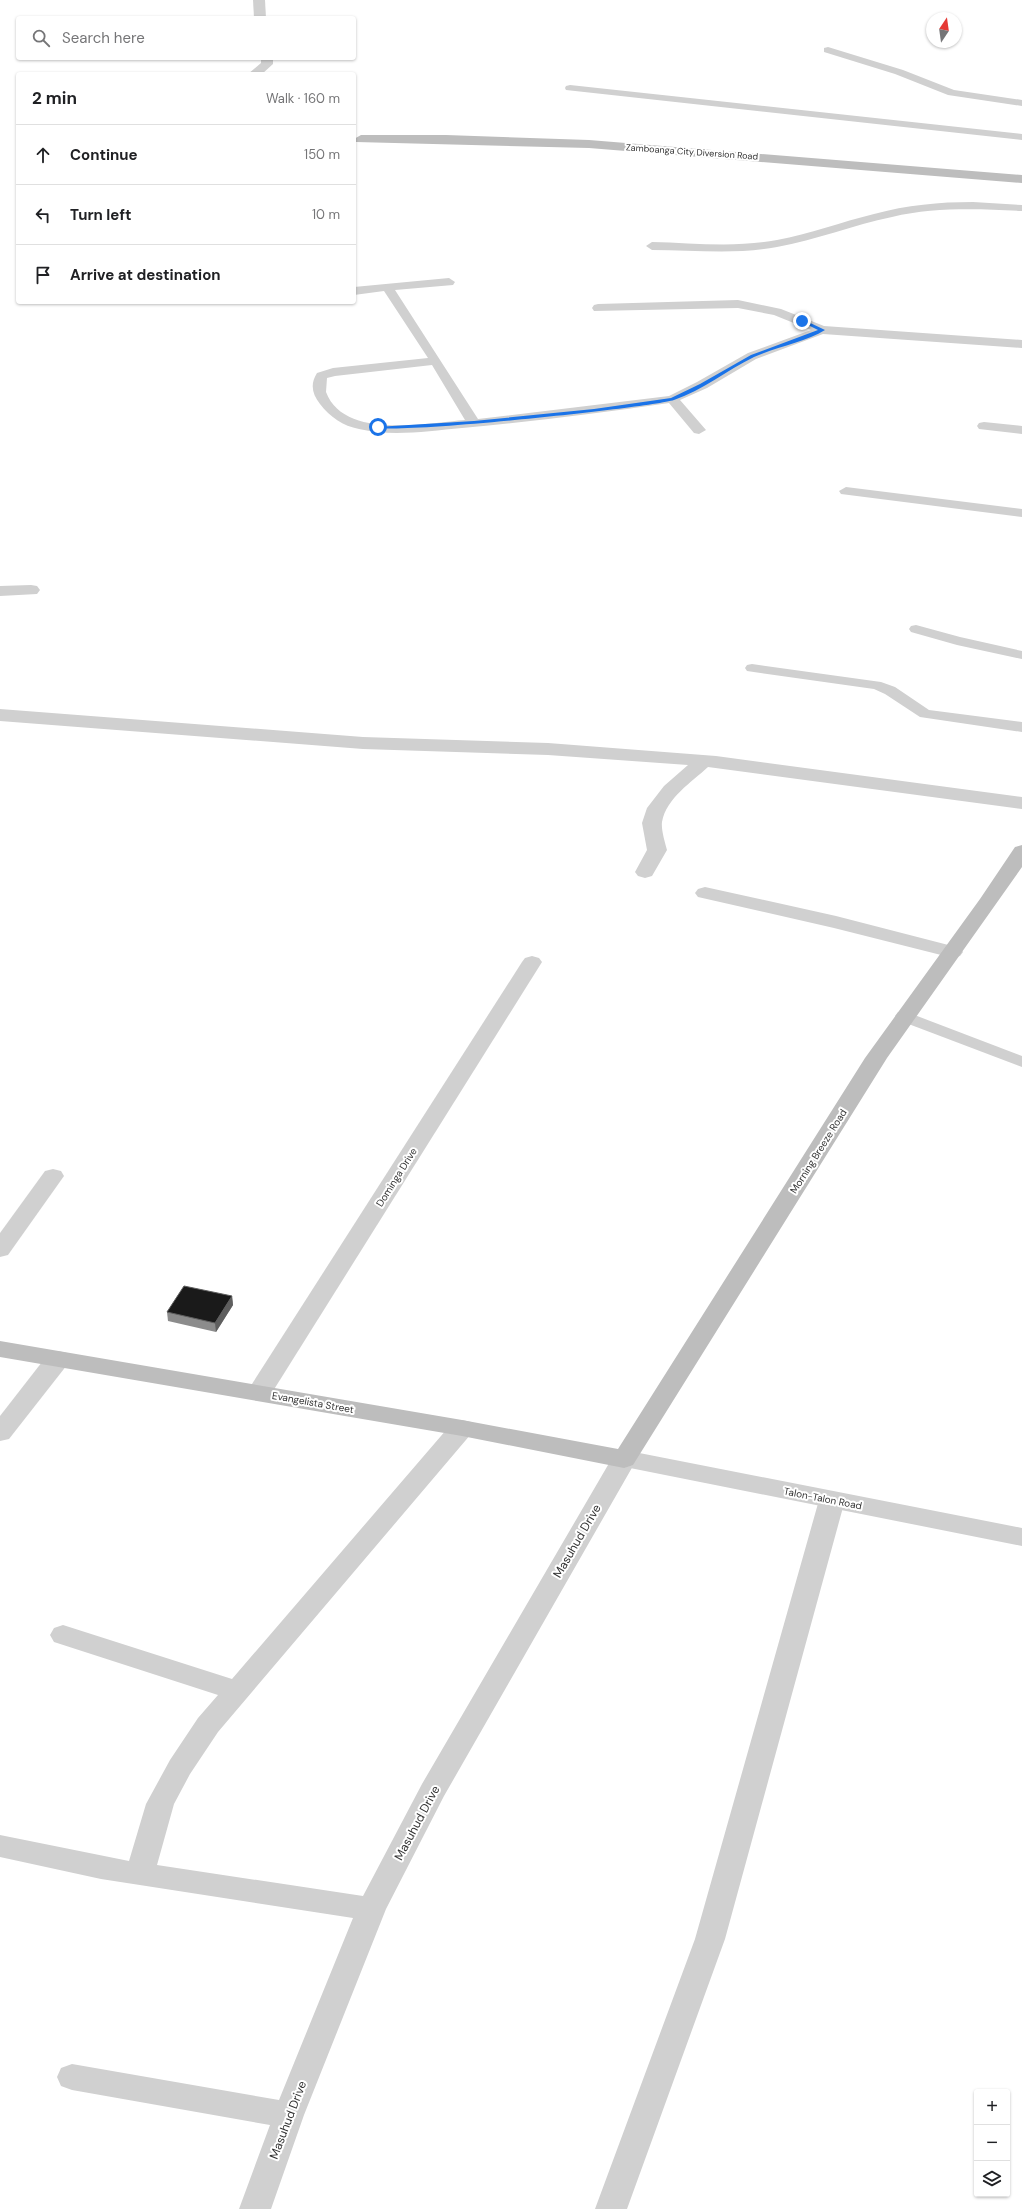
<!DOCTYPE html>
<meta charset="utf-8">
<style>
:root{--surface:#fff;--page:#f6f6f6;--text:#202124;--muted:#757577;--line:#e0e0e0}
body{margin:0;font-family:"DM Sans",sans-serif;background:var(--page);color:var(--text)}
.controls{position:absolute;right:12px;bottom:12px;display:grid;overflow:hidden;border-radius:4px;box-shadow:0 1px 3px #0004}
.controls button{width:36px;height:36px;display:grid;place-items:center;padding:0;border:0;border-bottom:1px solid var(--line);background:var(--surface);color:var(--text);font:20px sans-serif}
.compass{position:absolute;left:926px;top:12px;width:36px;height:36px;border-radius:50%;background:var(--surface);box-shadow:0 1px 3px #0004;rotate:13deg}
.stop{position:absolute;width:12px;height:12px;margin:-9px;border:3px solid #1a73e8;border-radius:50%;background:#fff}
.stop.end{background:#1a73e8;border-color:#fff;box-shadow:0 1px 4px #0008}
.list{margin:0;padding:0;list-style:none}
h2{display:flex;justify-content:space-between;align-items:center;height:52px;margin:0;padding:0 16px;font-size:17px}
h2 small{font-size:13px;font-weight:400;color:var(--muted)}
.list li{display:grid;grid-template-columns:26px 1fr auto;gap:12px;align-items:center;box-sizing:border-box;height:60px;padding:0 16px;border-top:1px solid var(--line)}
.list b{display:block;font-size:15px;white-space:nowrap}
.list em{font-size:13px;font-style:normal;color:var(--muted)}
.icon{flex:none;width:22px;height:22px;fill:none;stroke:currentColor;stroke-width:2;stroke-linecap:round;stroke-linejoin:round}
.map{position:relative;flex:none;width:1022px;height:2209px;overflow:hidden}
.search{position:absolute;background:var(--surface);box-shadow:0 1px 3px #0004;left:16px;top:16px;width:340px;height:44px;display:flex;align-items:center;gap:10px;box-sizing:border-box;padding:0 14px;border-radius:4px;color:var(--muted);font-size:15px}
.panel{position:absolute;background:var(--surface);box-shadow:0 1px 3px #0004;left:16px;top:72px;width:340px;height:232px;border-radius:4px}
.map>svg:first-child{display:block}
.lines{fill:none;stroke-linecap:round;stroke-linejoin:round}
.service{fill:#d0d0d0;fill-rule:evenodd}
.minor{fill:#d0d0d0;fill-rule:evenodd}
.tertiary{fill:#d0d0d0;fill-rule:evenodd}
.secondary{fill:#bdbdbd;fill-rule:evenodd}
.wall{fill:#8c8c8c}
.shaded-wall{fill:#5f5f5f}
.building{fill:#1a1a1a;stroke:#5f5f5f}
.route{fill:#1a73e8}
.labels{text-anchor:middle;stroke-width:4;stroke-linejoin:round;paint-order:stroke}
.far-street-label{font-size:9px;fill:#333;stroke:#fff}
.street-label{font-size:10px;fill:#333;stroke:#fff}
.near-street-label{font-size:12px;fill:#333;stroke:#fff}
</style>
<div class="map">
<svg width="1022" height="2209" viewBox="0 0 1022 2209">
<rect width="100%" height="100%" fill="#fff"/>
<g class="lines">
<g class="service">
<polygon points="828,47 903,70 954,90 1022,100 1022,106 948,95 895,74 824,52 824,48"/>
<polygon points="570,85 1022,134 1022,140 566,90 565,88 566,86"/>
<path d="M973,202L1022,205V211C978,209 935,207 892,217C853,225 816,240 777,247C736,255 693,250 652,250L646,246L652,242C693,243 736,248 777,240C810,234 841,222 874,214C907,205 939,202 973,202Z"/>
<path d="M449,278L455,282L453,285L395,290L478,419L669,396L697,382L748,353L811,330L774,315L738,308L594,311L592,308L594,305L598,304L738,300L781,309L824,326L1022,340V348L823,334L756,359L707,388L680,400L706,430L699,434L694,433L669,403C600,413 531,422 462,428C428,431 392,437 359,429C343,426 330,417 320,404C312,394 310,384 317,373L333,368L428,358L384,291L354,295V287ZM432,365L465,420C426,423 344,440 326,392L327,378L335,376Z"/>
<polygon points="984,422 1022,426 1022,434 979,429 977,426 979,423"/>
<polygon points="846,487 1022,509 1022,517 841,494 839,491"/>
<polygon points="916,625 960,637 1022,651 1022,659 957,645 911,632 909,629 911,626"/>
<polygon points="752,664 881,682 895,687 929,710 1022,722 1022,732 920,717 885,694 874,689 747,671 745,668 747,665"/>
<polygon points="904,1011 1022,1056 1022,1067 898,1020 895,1016 898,1012"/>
</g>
<g class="minor">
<polygon points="253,0 265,0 266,18 254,18"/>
<polygon points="261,58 273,58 273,64 262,74 248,74 261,63"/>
<polygon points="31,585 37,586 40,590 37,594 0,596 0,586"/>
<path d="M0,709L363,737L548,743L716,756L1022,797V809L708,767C692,782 666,798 662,822C661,830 665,842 667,850L652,876L645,878L638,876L635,872L647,850L642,823L647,808L664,786L688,765L548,755L363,749L0,721Z"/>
<polygon points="705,887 836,916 960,948 963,952 960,956 953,958 834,928 698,897 695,893 698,889"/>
<polygon points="532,956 539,958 542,962 268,1399 259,1401 250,1399 247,1393 250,1387 522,962 525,958"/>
<polygon points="53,1169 61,1171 64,1176 8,1255 0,1257 0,1233 45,1171"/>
<polygon points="58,1351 67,1353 70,1359 67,1365 9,1439 0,1441 0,1416 49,1353"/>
<polygon points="462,1420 471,1422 474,1428 471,1434 218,1732 190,1774 174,1804 157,1865 363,1896 422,1784 615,1453 624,1450 633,1453 637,1459 444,1796 386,1909 304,2115 271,2209 239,2209 270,2125 72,2090 61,2086 57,2077 61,2068 72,2064 279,2100 353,1918 101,1879 0,1857 0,1835 129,1861 146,1804 170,1760 198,1718 218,1695 54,1642 50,1635 54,1628 63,1625 232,1679 453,1422"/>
<polygon points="832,1491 841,1494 845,1500 725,1939 627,2209 595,2209 695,1939 819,1500 823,1494"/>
</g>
<polygon class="tertiary" points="624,1450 1022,1528 1022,1546 615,1465 611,1459 615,1453"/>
<g class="secondary">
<polygon points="361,135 446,135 589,140 1022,175 1022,183 589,148 356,142 354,139"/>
<polygon points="1022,845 1022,867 887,1058 633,1465 624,1468 462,1436 0,1357 0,1341 462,1420 618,1449 865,1058 980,899 1015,847"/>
</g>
</g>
<polygon class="wall" points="232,1296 233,1305 216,1332 168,1321 167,1312"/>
<polygon class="shaded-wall" points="232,1296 233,1305 216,1332 215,1323"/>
<polygon class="building" points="184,1286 232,1296 215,1323 167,1312"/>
<path class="route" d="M804,320L825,330C806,342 776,347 754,357C727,370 703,390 674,400C648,408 390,435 376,427L474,421L594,409L671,398L700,384L751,355L818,330L800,321Z"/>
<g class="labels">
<g class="far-street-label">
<text transform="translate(692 152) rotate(4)" y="3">Zamboanga City Diversion Road</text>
</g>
<g class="street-label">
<text transform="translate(818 1151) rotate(-58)" y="4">Morning Breeze Road</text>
<text transform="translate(396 1177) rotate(-58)" y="4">Dominga Drive</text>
<text transform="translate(313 1402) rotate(10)" y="4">Evangelista Street</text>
<text transform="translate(823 1498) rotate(11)" y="4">Talon-Talon Road</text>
</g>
<g class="near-street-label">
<text transform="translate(577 1541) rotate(-60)" y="4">Masuhud Drive</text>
<text transform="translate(417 1823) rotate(-62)" y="4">Masuhud Drive</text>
<text transform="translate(288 2120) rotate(-69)" y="4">Masuhud Drive</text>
</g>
</g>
</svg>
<div class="controls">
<button>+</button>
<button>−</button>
<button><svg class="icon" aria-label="layers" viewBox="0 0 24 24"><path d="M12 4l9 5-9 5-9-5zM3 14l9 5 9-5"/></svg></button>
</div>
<svg class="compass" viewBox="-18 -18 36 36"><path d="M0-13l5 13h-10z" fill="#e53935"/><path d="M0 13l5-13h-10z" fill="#757577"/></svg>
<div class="stop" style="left:378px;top:427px"></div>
<div class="stop end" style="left:802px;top:321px"></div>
<div class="search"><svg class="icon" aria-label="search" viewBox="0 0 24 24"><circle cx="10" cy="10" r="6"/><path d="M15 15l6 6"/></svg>Search here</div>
<section class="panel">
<h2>2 min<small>Walk · 160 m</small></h2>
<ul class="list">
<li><svg class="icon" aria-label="ahead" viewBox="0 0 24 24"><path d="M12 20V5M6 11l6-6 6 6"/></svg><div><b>Continue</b></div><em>150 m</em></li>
<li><svg class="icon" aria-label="left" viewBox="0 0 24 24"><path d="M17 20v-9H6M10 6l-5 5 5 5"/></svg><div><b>Turn left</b></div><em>10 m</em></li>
<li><svg class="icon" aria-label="arrive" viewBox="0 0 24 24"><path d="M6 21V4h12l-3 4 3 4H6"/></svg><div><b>Arrive at destination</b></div></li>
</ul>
</section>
</div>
